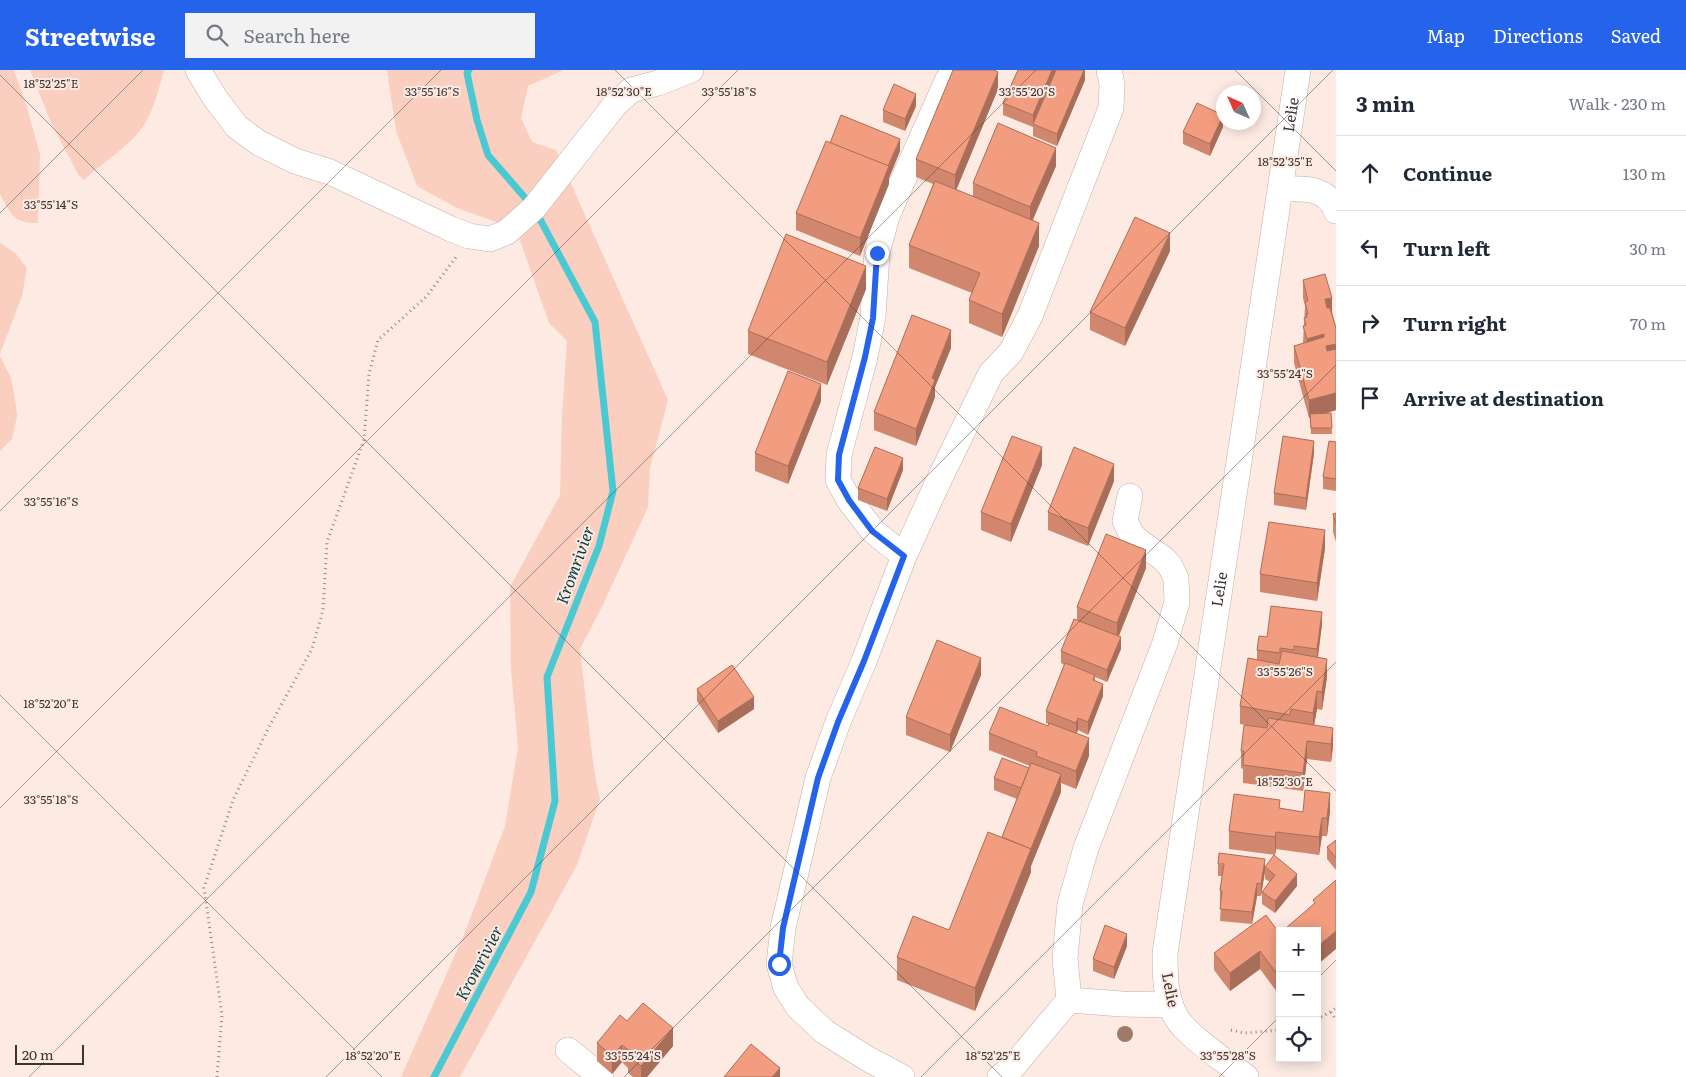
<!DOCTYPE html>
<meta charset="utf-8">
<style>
:root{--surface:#fff;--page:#f2f2f3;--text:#1f2937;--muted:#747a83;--line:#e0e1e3;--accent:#2563eb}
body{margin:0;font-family:Literata,serif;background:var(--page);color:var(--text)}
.controls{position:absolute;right:15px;bottom:15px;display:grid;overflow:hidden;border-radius:0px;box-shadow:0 2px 12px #0003}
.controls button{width:45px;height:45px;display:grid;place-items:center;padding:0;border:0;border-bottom:1px solid var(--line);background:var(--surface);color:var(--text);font:25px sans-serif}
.compass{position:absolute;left:1216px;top:15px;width:45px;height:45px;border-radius:50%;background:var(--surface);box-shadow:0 2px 12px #0003;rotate:315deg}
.scale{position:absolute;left:15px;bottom:12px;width:69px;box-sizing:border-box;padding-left:5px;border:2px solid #3c3430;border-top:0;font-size:14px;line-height:18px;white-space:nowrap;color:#3c3430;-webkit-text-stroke:4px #fdeae3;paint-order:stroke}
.stop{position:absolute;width:15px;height:15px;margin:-11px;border:4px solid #2563eb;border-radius:50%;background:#fff}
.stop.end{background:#2563eb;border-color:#fff;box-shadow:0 1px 5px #0008}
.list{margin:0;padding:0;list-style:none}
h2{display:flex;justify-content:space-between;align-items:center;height:65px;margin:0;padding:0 20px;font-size:21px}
h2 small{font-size:16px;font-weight:400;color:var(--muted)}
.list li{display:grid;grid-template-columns:32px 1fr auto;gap:15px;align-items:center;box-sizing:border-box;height:75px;padding:0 20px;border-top:1px solid var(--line)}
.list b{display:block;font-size:19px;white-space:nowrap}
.list em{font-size:16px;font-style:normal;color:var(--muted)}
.icon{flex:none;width:28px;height:28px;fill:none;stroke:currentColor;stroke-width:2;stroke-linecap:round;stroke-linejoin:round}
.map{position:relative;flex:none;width:1336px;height:1007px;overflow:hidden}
header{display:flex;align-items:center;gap:30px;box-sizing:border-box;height:70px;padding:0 25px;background:var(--accent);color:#fff}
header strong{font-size:24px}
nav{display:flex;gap:28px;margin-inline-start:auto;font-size:18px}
.search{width:350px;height:45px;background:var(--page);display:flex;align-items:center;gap:12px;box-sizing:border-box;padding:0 18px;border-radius:0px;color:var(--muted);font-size:19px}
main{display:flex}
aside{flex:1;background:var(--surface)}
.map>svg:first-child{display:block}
.green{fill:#fbcfc0}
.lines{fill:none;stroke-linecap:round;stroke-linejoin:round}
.stream{stroke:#4ac9d3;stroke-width:7}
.minor-casing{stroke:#c4aea6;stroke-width:26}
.path{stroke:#958882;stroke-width:3;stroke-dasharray:1 4;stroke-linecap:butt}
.minor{stroke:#fff;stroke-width:25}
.tree{fill:#9f7a6b}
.wall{fill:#d0876d}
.shaded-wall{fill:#a96e59}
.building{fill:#f29d7f;stroke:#a96e59}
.route{stroke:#2563eb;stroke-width:6}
.ticks{fill:none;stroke:#3c3430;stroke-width:1;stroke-opacity:0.45}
.labels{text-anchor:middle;stroke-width:4;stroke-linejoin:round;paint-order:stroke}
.street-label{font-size:15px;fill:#3c3430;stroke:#fdeae3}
.water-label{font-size:16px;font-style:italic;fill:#003d42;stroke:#fdeae3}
.ticks-label{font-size:12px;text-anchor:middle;fill:#3c3430;stroke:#fdeae3;stroke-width:4;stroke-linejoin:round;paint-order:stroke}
</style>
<header>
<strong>Streetwise</strong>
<div class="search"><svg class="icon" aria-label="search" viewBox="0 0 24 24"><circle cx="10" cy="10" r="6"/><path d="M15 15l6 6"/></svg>Search here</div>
<nav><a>Map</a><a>Directions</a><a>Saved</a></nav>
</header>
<main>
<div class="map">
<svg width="1336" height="1007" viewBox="0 0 1336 1007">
<rect width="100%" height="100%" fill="#fdeae3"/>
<g class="green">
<path d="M0,0H14L26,34L40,84L38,153C14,154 11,144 0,124Z"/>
<path d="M30,0H164C159,18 154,39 144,55C131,75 102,93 84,110L79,106L52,55Z"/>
<polygon points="387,0 564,0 528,16 521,48 532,72 556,80 668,330 650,398 648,437 602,537 580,579 592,684 596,711 600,729 577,795 460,1007 401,1007 465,862 505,756 518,677 511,600 510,517 560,425 562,346 567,271 549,253 516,159 457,138 417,116 396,61"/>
<polygon points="0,173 15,183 27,198 22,226 0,284"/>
<polygon points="0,286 11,308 15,329 17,346 12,369 0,381"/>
</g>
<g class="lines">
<polyline class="stream" points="434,1007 531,822 555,731 547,607 599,476 613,421 595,252 534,138 488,85 477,50 467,3 469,0"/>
<defs>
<g id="minor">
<polyline points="198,0 215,28 237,57 259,73 295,91 330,102 451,159 469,166 490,169 507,162 534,138 614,36 631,20 658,13 691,0"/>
<path d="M1281,119C1302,118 1328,117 1336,141"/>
<polyline points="904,486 873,461 849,430 838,410 839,385 865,287 873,247 877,183 887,146 947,11 954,0"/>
<polyline points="1069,930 1065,888 1070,834 1086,778 1165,573 1177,532 1176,508 1170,496 1164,489 1141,473 1132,465 1125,451 1130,426"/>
<polyline points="568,980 601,1007"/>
<polyline points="902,1007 868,989 825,962 798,937 786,918 779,894 783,858 818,708 838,652 864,591 904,486 938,412 991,303 1011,282 1030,246 1111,38 1112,14 1109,0"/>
<polyline points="1000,1007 1011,999 1069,930 1122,934 1171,935"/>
<path id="s1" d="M1246,1007C1227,992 1187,966 1176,947C1165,928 1165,905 1165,883L1298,0"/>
</g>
</defs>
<use href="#minor" class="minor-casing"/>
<g class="path">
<polyline points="1331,942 1336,950"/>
<polyline points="1317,950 1336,938"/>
<polyline points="1231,960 1244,963 1280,960"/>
<polyline points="217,1007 222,945 204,818 233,730 269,657 312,579 323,540 327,472 364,370 369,304 378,270 426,227 456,187"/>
</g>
<use href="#minor" class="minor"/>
</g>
<circle class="tree" cx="1125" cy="964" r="8"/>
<g class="wall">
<polygon points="1085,0 1085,10 1057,76 1033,66 1033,57 1003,45 1003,33"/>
<polygon points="998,19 956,120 973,126 973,113 1056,96 1033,150 1039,176 1002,267 969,253 969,230 972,223 909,198 909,175 933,114 916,107 916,89"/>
<polygon points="916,36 905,61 883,52 883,40"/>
<polygon points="1223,57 1210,86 1183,74 1183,62"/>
<polygon points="830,73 900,81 889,108 889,114 860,186 796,160 796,143"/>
<polygon points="1170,181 1125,276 1090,260 1090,242"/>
<polygon points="1303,210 1332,242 1336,258 1336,340 1324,344 1331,343 1332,364 1311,364 1310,347 1309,348 1294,293 1294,276 1303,273 1305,236 1303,228"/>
<polygon points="866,219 827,315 748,284 748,261"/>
<polygon points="951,278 935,317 935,327 916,376 874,360 874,342"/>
<polygon points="821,331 788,414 755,401 755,383"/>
<polygon points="1336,372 1336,421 1323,419 1323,407"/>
<polygon points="1314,383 1306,440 1274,435 1274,423"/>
<polygon points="1042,395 1011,472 981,460 981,442"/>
<polygon points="903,400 887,441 858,430 858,418"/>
<polygon points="1114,411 1088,476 1048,460 1048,442"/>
<polygon points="1336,443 1336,472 1333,462 1333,444"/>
<polygon points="1325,478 1317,531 1260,522 1260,504"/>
<polygon points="1146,498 1119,566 1121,579 1107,612 1095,607 1095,611 1103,626 1088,665 1078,660 1076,663 1089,686 1076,719 1061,713 1061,722 1031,796 1031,802 975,941 897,910 897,887 949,860 1002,767 1017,729 994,720 994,708 1029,698 1030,696 989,680 989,663 1048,656 1049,654 1046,653 1046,641 1064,595 1061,593 1061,581 1077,550 1077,537"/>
<polygon points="1322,554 1318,588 1327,607 1322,640 1317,639 1314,655 1333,676 1331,692 1307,689 1303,721 1243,713 1243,699 1241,698 1241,681 1251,656 1240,654 1240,636 1257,590 1257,580 1267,567"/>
<polygon points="981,605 950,682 906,665 906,647"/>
<polygon points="697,619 754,639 718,663 697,631"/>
<polygon points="1280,738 1303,742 1330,741 1327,766 1322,766 1319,785 1276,779 1275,785 1229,779 1229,761"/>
<polygon points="1336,770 1336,800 1327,789 1327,777"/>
<polygon points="1218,794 1265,801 1261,826 1257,826 1252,854 1220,851 1221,833 1220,832 1220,820 1222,806 1218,806"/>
<polygon points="1265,797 1297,816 1275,843 1262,834 1262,822 1270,812 1265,809"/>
<polygon points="1280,864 1280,926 1260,899 1230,921 1214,900 1214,883"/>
<polygon points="1127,876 1114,909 1093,901 1093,889"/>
<polygon points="627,951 673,976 647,1007 633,1007 628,1003 628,998 622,992 612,1004 597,991 597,973"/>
</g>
<g class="shaded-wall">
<polygon points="1052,0 1057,0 1033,54 1033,57 1033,45"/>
<polygon points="1084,0 1085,0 1085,10 1057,76 1057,64"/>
<polygon points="998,2 998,19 955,123 955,105"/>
<polygon points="916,24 916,36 905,61 905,49"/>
<polygon points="1223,45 1223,57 1210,86 1210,74"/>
<polygon points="900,69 900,81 889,108 889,114 860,186 860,168"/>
<polygon points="1056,78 1056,96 1030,155 1030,137"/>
<polygon points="1039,153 1039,176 1002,267 1002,244"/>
<polygon points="1170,163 1170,181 1125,276 1125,258"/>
<polygon points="866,196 866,219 827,315 827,292"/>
<polygon points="1332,228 1332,245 1325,247 1325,229"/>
<polygon points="951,260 951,278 935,317 935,327 916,376 916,359 932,308"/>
<polygon points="1324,264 1324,282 1307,287 1307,269"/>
<polygon points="1336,274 1336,291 1326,294 1326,276"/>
<polygon points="821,314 821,331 788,414 788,396"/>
<polygon points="1336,323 1336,340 1309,348 1309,330"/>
<polygon points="1314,371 1314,383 1306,440 1306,428"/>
<polygon points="1042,377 1042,395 1011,472 1011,454"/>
<polygon points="903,388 903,400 887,441 887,429"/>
<polygon points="1114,394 1114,411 1088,476 1088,458"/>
<polygon points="1325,460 1325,478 1317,531 1317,513"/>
<polygon points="1146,480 1146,498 1117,570 1117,553"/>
<polygon points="1322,542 1322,554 1317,591 1317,579"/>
<polygon points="1121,567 1121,579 1107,612 1107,600"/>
<polygon points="981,588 981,605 950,682 950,665"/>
<polygon points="1327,589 1327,607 1322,640 1322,622"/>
<polygon points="1103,614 1103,626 1088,665 1088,652"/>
<polygon points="1317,621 1317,639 1313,661 1313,643"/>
<polygon points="754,627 754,639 718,663 718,651"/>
<polygon points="1078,648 1078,660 1076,665 1076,653"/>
<polygon points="1333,658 1333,676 1331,692 1331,674"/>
<polygon points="1089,668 1089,686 1076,719 1076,701"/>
<polygon points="1307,671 1307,689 1303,721 1303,703"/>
<polygon points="1061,704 1061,722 1031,796 1031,802 975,941 975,918"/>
<polygon points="1330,723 1330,741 1327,766 1327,748"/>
<polygon points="1322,748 1322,766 1319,785 1319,767"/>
<polygon points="1276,762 1276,779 1275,785 1275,767"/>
<polygon points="1265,789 1265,801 1261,826 1261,814"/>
<polygon points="1297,804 1297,816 1275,843 1275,831"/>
<polygon points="1257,813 1257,826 1252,854 1252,842"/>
<polygon points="1336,861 1336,879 1317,895 1317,877"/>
<polygon points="1127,864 1127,876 1114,909 1114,897"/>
<polygon points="1260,881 1260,899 1230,921 1230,903"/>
<polygon points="673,958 673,976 647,1007 641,1007 641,996"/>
<polygon points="622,975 622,992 612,1004 612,986"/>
<polygon points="780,998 780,1007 772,1007"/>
</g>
<g class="building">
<polygon points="953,0 994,0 998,2 955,105 916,89"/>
<polygon points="1018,0 1052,0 1033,45 1003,33"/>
<polygon points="1056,0 1084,0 1057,64 1033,54"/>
<polygon points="894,14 916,24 905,49 883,40"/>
<polygon points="1197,33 1223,45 1210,74 1183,62"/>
<polygon points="841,45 900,69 888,96 830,73"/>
<polygon points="998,53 1056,78 1030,137 973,113"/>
<polygon points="826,71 889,96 860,168 796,143"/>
<polygon points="935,111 1039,153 1002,244 969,230 980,203 909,175"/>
<polygon points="1135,147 1170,163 1125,258 1090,242"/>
<polygon points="786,164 866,196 827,292 748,261"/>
<polygon points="1325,204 1332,228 1325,229 1327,238 1330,238 1336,258 1336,274 1326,276 1327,281 1336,279 1336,323 1309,330 1294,276 1324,267 1324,264 1307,269 1303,256 1306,255 1304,248 1307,247 1306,244 1308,244 1305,232 1308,231 1303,210"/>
<polygon points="912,245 951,260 932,308 935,310 916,359 874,342"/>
<polygon points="788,301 821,314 788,396 755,383"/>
<polygon points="1331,343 1332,358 1311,358 1310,344"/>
<polygon points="1012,366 1042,377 1011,454 981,442"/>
<polygon points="1283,366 1314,371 1306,428 1274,423"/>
<polygon points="1329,371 1336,372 1336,409 1323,407"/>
<polygon points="875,377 903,388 887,429 858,418"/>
<polygon points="1074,377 1114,394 1088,458 1048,442"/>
<polygon points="1336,443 1336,454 1333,444"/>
<polygon points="1269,452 1325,460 1317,513 1260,504"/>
<polygon points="1106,464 1146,480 1117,553 1077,537"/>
<polygon points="1271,536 1322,542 1317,579 1294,576 1294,580 1280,578 1280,583 1257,580 1259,566 1267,567"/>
<polygon points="1074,549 1121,567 1107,600 1061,581"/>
<polygon points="937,570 981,588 950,665 906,647"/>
<polygon points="1282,581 1327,589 1322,622 1317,621 1313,643 1291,639 1290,645 1240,636 1248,588 1279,594"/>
<polygon points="1065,593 1095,605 1093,610 1103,614 1088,652 1078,648 1076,653 1046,641"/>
<polygon points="732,595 754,627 718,651 697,619"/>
<polygon points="1000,637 1048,656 1049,653 1089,668 1076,701 1036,686 1037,682 989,663"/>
<polygon points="1268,648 1333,658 1331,674 1307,671 1303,703 1243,695 1244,681 1241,681 1244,655 1267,658"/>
<polygon points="1002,688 1029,698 1021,718 994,708"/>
<polygon points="1031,693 1061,704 1031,779 1002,767"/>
<polygon points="1305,720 1330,723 1327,748 1322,748 1319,767 1276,762 1275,767 1229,761 1234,724 1280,730 1279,738 1303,742"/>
<polygon points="988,762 1031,779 975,918 897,887 913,846 949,860"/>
<polygon points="1336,770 1336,788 1327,777"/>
<polygon points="1219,783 1265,789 1261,814 1257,813 1252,842 1220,839 1222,821 1220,820 1224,794 1218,794"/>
<polygon points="1274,785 1297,804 1275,831 1262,822 1275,805 1265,797"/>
<polygon points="1336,810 1336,861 1317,877 1317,861 1288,861 1286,858 1315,833 1313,830"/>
<polygon points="1266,845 1280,864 1280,908 1260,881 1230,903 1214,883"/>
<polygon points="1105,855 1127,864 1114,897 1093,889"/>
<polygon points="643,933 673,958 641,996 628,985 631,982 622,975 612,986 597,973 620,945 627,951"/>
<polygon points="751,974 780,998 772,1007 724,1007"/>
</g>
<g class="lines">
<polyline class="route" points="779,894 783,858 818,708 838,652 864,591 904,486 872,461 849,430 838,410 839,385 865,287 873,248 877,183"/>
</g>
<path class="ticks" d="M615,0L1336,721M1235,0L1336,101M0,5L1002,1007M0,143L143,0M0,441L441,0M0,625L382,1007M0,738L738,0M1317,909L1336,890M29,1007L1036,0M326,1007L1333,0M624,1007L1336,295M921,1007L1336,592M1219,1007L1280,946"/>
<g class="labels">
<g class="street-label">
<text dy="5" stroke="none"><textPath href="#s1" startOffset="1006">Lelie</textPath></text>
<text dy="5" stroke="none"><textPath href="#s1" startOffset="526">Lelie</textPath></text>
<text transform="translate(1170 920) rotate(79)" y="5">Lelie</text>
</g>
<g class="water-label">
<text transform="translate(575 495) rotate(-70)" y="6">Kromrivier</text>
<text transform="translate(479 893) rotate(-62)" y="6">Kromrivier</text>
</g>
</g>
<g class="ticks-label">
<text x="51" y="18">18°52'25"E</text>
<text x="432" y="26">33°55'16"S</text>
<text x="624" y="26">18°52'30"E</text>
<text x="729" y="26">33°55'18"S</text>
<text x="1027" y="26">33°55'20"S</text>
<text x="1285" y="96">18°52'35"E</text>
<text x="51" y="139">33°55'14"S</text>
<text x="1285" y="308">33°55'24"S</text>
<text x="51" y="436">33°55'16"S</text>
<text x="1285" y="606">33°55'26"S</text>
<text x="51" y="638">18°52'20"E</text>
<text x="1285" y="716">18°52'30"E</text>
<text x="51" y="734">33°55'18"S</text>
<text x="373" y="990">18°52'20"E</text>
<text x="633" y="990">33°55'24"S</text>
<text x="993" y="990">18°52'25"E</text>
<text x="1228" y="990">33°55'28"S</text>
</g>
</svg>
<div class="controls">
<button>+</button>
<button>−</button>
<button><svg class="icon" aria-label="locate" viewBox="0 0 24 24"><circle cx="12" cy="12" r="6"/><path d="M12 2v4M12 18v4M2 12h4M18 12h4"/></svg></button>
</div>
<svg class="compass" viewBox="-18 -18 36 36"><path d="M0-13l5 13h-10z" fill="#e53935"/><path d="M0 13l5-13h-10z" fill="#747a83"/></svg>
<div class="scale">20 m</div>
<div class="stop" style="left:779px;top:894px"></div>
<div class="stop end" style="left:877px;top:183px"></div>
</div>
<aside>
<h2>3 min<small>Walk · 230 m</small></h2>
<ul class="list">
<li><svg class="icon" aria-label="ahead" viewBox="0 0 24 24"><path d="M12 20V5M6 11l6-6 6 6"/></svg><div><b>Continue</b></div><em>130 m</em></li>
<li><svg class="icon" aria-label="left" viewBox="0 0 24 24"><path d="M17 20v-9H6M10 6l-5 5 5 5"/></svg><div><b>Turn left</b></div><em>30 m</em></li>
<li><svg class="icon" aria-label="right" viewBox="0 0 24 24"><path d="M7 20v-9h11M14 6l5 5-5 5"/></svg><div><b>Turn right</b></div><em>70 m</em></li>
<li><svg class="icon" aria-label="arrive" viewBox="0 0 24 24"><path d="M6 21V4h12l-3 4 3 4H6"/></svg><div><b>Arrive at destination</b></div></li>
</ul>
</aside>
</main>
